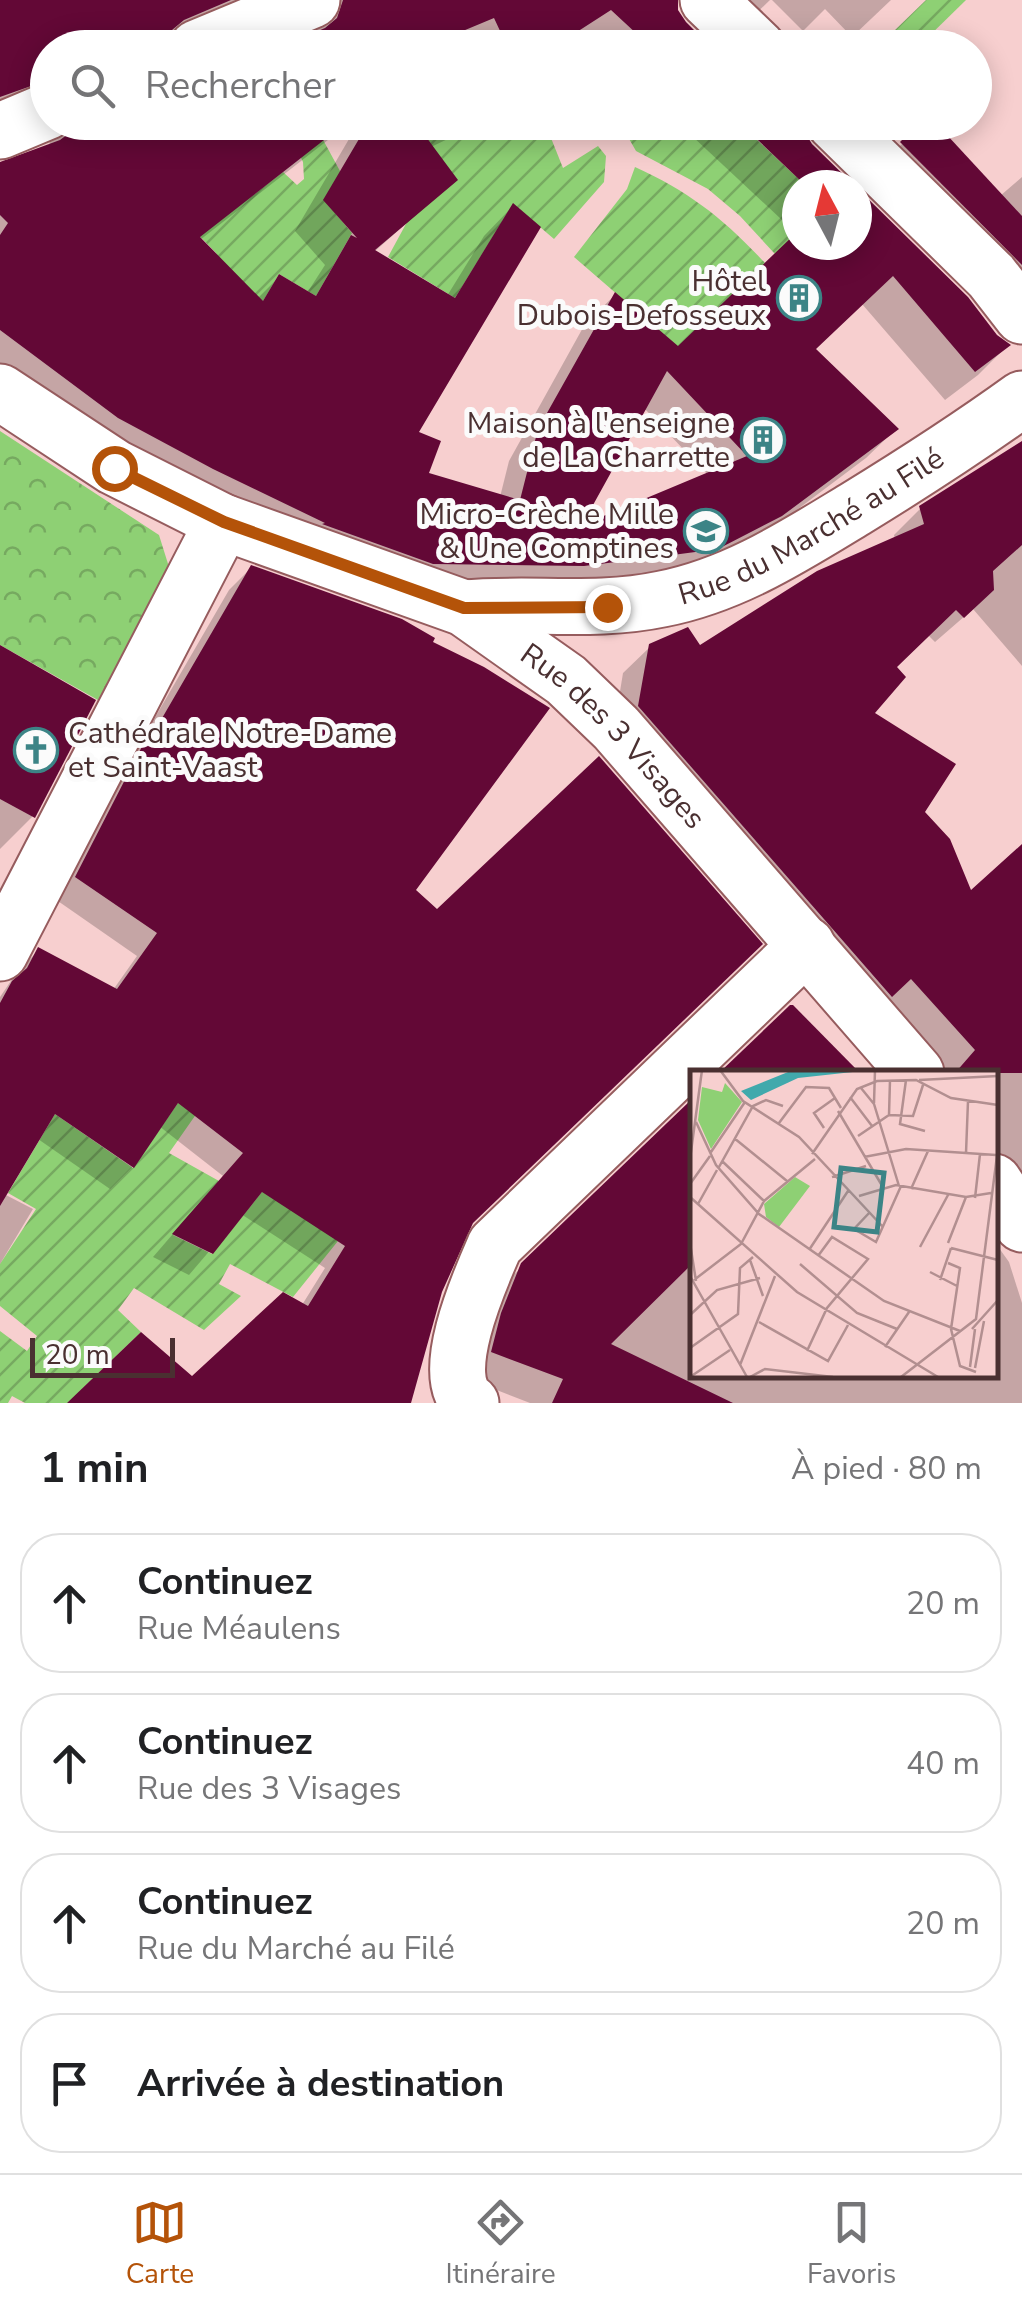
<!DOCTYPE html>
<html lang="fr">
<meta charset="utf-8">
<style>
:root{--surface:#fff;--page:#f2f2f2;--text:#202124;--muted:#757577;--line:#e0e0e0;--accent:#b45309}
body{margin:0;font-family:"Nunito Sans",sans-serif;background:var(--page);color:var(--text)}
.compass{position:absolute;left:782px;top:170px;width:90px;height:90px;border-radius:50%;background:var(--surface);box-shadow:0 5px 25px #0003;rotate:353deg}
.scale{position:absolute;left:30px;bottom:25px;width:145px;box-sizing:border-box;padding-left:10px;border:5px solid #4a3031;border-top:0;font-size:28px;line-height:35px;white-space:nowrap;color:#4a3031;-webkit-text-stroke:8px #fbfbfb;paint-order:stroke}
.stop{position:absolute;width:30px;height:30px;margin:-22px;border:8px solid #b45309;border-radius:50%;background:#fff}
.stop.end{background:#b45309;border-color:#fff;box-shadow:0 2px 10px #0008}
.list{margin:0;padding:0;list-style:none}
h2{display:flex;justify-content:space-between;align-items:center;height:130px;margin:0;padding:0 40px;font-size:42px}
h2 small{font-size:32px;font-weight:400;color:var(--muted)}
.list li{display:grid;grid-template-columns:65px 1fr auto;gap:30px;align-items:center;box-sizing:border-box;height:140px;margin:0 20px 20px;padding:0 20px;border:2px solid var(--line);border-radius:40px}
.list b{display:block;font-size:38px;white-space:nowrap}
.list p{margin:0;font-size:32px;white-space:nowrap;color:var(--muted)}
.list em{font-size:32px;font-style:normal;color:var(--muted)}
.icon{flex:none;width:55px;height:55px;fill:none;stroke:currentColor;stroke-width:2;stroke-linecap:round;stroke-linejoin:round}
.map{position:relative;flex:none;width:1022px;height:1403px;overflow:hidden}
.search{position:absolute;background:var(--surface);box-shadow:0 5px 25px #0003;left:30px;right:30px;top:30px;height:110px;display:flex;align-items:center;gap:25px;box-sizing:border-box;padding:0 35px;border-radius:55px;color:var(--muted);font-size:38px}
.sheet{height:770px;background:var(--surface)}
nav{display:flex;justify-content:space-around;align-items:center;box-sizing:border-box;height:140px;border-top:2px solid var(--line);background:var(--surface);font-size:28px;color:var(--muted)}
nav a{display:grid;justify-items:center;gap:5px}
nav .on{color:var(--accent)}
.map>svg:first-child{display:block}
.park{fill:url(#park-crowns)}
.garden{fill:url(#garden-furrows)}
.shadow{fill:#0003;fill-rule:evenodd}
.building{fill:#630836;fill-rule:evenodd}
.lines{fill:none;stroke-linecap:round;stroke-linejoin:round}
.minor-casing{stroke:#965c5e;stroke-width:59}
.tertiary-casing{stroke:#965c5e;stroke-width:59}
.minor{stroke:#fff;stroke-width:55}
.tertiary{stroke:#fff;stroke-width:55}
.route{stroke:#b45309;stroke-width:12}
.labels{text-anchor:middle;stroke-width:10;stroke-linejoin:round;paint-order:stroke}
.poi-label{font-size:30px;fill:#4a3031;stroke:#fbfbfb;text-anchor:end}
.street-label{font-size:30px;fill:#4a3031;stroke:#fbfbfb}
.inset-road{fill:none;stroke:#b28f90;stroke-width:2.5}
.view{fill:#3c8486;fill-opacity:0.15;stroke:#3c8486;stroke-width:5}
.inset-edge{fill:none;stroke:#4a3031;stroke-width:5}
</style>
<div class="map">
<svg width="1022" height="1403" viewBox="0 0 1022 1403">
<defs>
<pattern id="park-crowns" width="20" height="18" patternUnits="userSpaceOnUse" patternTransform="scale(2.5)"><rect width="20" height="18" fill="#8ed074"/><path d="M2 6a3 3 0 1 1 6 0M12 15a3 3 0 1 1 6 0" fill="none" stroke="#76a960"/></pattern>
<pattern id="garden-furrows" width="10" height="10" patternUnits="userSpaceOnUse" patternTransform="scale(2.5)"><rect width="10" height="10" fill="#8ed074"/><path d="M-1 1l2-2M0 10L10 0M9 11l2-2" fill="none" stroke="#76a960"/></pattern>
</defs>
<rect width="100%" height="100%" fill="#f7cfcf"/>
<polygon class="park" points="0,431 159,535 169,567 98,700 0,645"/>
<g class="garden">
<polygon points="926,0 966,0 918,47 906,47 892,33"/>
<polygon points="419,122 573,123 551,138 563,168 598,146 606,156 604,182 554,239 513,204 455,298 388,257 407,222 401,130"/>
<polygon points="620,123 739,123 805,185 797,185 797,232 775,254 740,216 708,189 636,151"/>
<polygon points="290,135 321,136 353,195 335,213 352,233 316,296 279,274 246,330 216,253 183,219 252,196 283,172 297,185 304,179 303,162"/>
<path d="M635,167C690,192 724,219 765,263L706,320L698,313L689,321L752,373L716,424L670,340L574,257L627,189Z"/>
<polygon points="182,1097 197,1113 169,1153 219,1181 173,1235 212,1254 270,1182 338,1241 293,1297 230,1264 219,1284 241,1296 204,1330 134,1288 118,1310 141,1332 82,1389 95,1403 25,1403 12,1396 8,1403 0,1403 0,1331 27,1351 37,1336 0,1306 0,1264 36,1209 8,1193 55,1114 133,1168"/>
</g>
<g class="shadow">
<path d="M0,0H268L164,44L48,48V122H351L200,240L257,299L279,277L307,293L325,265L295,231L359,122H483L431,147L455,180L374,252L447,296L484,236L513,206L415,434L425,474L500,497L509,461L585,324L615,295L678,350L797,235V245H857V192L996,337L1007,346L978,375L945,400L862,304L813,350L896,429L866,458L750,545L686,578L402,593L0,382V164L50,147L48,130L0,113ZM644,408L708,475L577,530Z"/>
<polygon points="291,0 667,0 684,24 709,48 579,48 574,43 566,48 286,48 314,36 312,19"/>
<polygon points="726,0 770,0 747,22"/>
<polygon points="772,0 891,0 852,37 825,9 803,31"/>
<polygon points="677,122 801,122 802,132 810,146 850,185 797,185 797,234"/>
<polygon points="924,122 1000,196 1022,177 1022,312 881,165"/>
<polygon points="1022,445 1022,666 973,609 935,642 928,635 894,667 872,713 922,812 970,894 1022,847 1022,1219 994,1192 994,1073 946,1073 883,1004 613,734 623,673 651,646 700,648 895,540 894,535 921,508"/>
<polygon points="251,568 412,890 464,1232 440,1293 408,1403 71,1403 192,1379 302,1305 325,1268 241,1214 189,1275 153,1257 223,1176 159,1126 132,1167 110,1189 38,1139 4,1194 33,1209 0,1264 0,997 17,972 39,950 113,990 137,956 55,899 129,755 139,745 229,590"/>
<polygon points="0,648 93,700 32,817 0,849"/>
<polygon points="692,1102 692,1376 994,1376 994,1241 1009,1262 1022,1303 1022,1403 530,1403 466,1378 495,1293"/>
</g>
<g class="building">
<polygon points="0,0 231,0 184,20 172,30 166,48 48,48 48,80 0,97"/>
<polygon points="343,0 678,0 678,10 686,22 712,48 652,48 611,10 552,48 508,48 494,18 422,48 279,48 325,28 337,18"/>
<path d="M76,122H347L200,237L263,301L279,274L316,296L351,235L357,238L323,200L369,122H415L458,180L375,250L455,298L513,203L541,227L419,432L441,441L429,473L520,500L538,429L615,292L678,346L797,232V245H857V188L968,297L997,335L1011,345L975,372L893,276L816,349L899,429L782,516L718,549L665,556V553L663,556L584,566L433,564L322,524L325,523L213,469L118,418L0,330V235L8,223L0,215V162L60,140L72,131ZM667,371L747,456L582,525Z"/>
<polygon points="739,122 804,122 804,131 812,144 854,185 805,185"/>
<polygon points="920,122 935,122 1022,216 1022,265 900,142"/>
<polygon points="1022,441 1022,545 993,571 994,590 964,618 956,610 897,667 906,677 875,713 956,764 925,812 950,839 971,890 1022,844 1022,1073 955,1073 975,1050 911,979 892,997 638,706 649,644 688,627 700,645 817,571 924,524 919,506"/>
<polygon points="251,565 402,619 435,638 433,642 484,667 550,708 416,890 437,909 599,756 763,944 473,1223 442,1292 411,1403 67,1403 141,1332 192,1376 283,1292 308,1306 345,1246 262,1192 213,1254 172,1234 243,1153 178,1103 134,1168 55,1114 0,1206 0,1003 12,981 27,968 38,947 117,989 157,933 75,877 150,731 154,732"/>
<polygon points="0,645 96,700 35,818 0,799"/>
<polygon points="790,1005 793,1005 860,1073 719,1073"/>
<polygon points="692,1099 692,1264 611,1344 733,1403 552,1403 563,1379 491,1352 501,1313 521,1263"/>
</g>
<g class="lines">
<defs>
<g id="minor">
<polyline points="708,0 758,48"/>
<polyline points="197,48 312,0"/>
<polyline points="834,122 991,276 1022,316"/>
<polyline points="0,131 48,111"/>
<polyline points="0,953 223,522"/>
<path d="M471,1403C435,1379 481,1277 495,1245L807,945"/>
</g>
<g id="tertiary">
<path id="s1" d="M0,392L114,467L223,522L464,608L566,680L616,728L916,1073"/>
<path id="s2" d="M464,608C530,602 596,613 662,599C734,585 794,546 855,509C912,474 968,438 1022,399"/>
<polyline points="994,1182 1022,1224"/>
</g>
</defs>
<use href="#minor" class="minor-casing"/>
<use href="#tertiary" class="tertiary-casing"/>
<use href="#minor" class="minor"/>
<use href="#tertiary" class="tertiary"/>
</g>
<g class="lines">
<polyline class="route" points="114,468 224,522 464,608 607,607"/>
</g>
<defs>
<symbol id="building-ring" viewBox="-11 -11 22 22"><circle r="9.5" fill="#fbfbfb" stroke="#3c8486" stroke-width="1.5"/><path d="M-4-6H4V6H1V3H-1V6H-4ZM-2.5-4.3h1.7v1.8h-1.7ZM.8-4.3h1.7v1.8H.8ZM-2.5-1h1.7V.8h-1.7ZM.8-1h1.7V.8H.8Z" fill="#3c8486"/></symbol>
<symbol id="school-ring" viewBox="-11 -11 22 22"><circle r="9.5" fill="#fbfbfb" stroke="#3c8486" stroke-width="1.5"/><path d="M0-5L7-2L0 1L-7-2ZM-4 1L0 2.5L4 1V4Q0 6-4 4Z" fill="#3c8486"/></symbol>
<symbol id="church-ring" viewBox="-11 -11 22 22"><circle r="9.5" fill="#fbfbfb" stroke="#3c8486" stroke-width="1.5"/><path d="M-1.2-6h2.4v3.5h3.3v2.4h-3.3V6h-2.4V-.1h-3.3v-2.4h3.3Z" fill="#3c8486"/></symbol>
</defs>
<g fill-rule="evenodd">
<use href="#building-ring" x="774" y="273" width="50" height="50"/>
<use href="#building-ring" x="738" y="415" width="50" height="50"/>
<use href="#school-ring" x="681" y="506" width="50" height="50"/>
<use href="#church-ring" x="11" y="725" width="50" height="50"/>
</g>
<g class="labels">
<g class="poi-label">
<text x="766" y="291">Hôtel<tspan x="766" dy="34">Dubois-Defosseux</tspan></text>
<text x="730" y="433">Maison à l'enseigne<tspan x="730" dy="34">de La Charrette</tspan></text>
<text x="674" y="524">Micro-Crèche Mille<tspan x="674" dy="34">&amp; Une Comptines</tspan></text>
<text x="68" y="743" text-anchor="start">Cathédrale Notre-Dame<tspan x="68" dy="34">et Saint-Vaast</tspan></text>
</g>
<g class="street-label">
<text dy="10" stroke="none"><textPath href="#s2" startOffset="365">Rue du Marché au Filé</textPath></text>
<text dy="10" stroke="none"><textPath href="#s1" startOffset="712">Rue des 3 Visages</textPath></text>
</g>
</g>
<g transform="translate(690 1070)">
<rect width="308" height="308" fill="#f7cfcf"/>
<path d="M35,13L52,32L21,79L8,50L12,17L32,22ZM105,107L120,116L89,157L76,147L74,134Z" fill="#8ed074"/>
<path d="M103,0H181L108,8L61,30L51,21Z" fill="#41a9ac"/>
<path class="inset-road" d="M30,0L53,31L109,67L193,157M216,10L210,54L235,61M229,10L308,6M171,18L184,34L209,116M160,27L182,56M184,33L185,0M148,41L194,119M199,45L200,10M6,52L26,95L69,144L194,231L270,261M89,53L116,17L139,18L151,38M134,58L124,43L145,28M168,66L199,45L223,46L233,15M44,68L97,111M21,82L55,32M276,83L278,31M122,84L167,19L187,11L226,10L261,28L308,35M174,87L216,79L306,85M0,89L12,0M32,91L74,131M29,97L63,36L76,30L93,36M142,107L176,96M0,114L20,86M221,119L238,81M169,126L206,115L276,127L301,123M0,127L107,222L248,307M285,128L290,84M74,131L125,89M8,134L27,100M180,142L164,159L186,172L211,116M0,173L6,211M258,173L276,127M230,177L258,125M261,178L308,190M119,180L158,121M60,190L73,226M258,193L270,198L261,259L270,296L286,302M110,194L167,243L207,259M240,202L267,216M0,206L57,307M4,210L51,174L74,131M250,210L261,178M0,245L27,220L70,208M69,252L138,291L158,255M282,259L308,230M195,277L219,242M0,278L48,244L50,198L63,187M117,281L137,238L178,189L142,167L128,186M50,295L85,206M280,297L285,259M285,298L294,251M0,307L40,280M60,307L75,299L143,307M211,307L286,249L308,78"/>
<path class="view" d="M151,98L194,103L187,162L144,157Z"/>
<rect width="308" height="308" class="inset-edge"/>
</g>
</svg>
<svg class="compass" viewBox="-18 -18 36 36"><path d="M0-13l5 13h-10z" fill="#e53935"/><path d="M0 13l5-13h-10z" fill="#757577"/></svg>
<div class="scale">20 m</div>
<div class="stop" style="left:114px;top:468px"></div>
<div class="stop end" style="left:607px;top:607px"></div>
<div class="search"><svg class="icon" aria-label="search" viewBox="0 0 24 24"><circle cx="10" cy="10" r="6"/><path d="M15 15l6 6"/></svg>Rechercher</div>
</div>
<section class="sheet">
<h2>1 min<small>À pied · 80 m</small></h2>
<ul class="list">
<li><svg class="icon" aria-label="ahead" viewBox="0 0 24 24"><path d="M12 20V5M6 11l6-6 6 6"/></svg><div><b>Continuez</b><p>Rue Méaulens</p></div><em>20 m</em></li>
<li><svg class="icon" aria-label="ahead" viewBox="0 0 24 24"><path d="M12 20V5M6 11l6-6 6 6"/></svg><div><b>Continuez</b><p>Rue des 3 Visages</p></div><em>40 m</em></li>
<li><svg class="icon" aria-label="ahead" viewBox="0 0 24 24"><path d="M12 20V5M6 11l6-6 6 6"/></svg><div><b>Continuez</b><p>Rue du Marché au Filé</p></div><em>20 m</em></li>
<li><svg class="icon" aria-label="arrive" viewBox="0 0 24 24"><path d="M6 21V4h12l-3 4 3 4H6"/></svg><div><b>Arrivée à destination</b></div></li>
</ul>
</section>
<nav>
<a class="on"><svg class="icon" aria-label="map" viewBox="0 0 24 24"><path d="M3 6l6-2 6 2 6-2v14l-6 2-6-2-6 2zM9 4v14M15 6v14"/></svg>Carte</a>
<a><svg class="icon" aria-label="directions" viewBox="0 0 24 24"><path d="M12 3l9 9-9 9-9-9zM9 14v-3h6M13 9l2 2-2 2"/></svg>Itinéraire</a>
<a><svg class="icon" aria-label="saved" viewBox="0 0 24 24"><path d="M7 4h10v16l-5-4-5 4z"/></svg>Favoris</a>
</nav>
